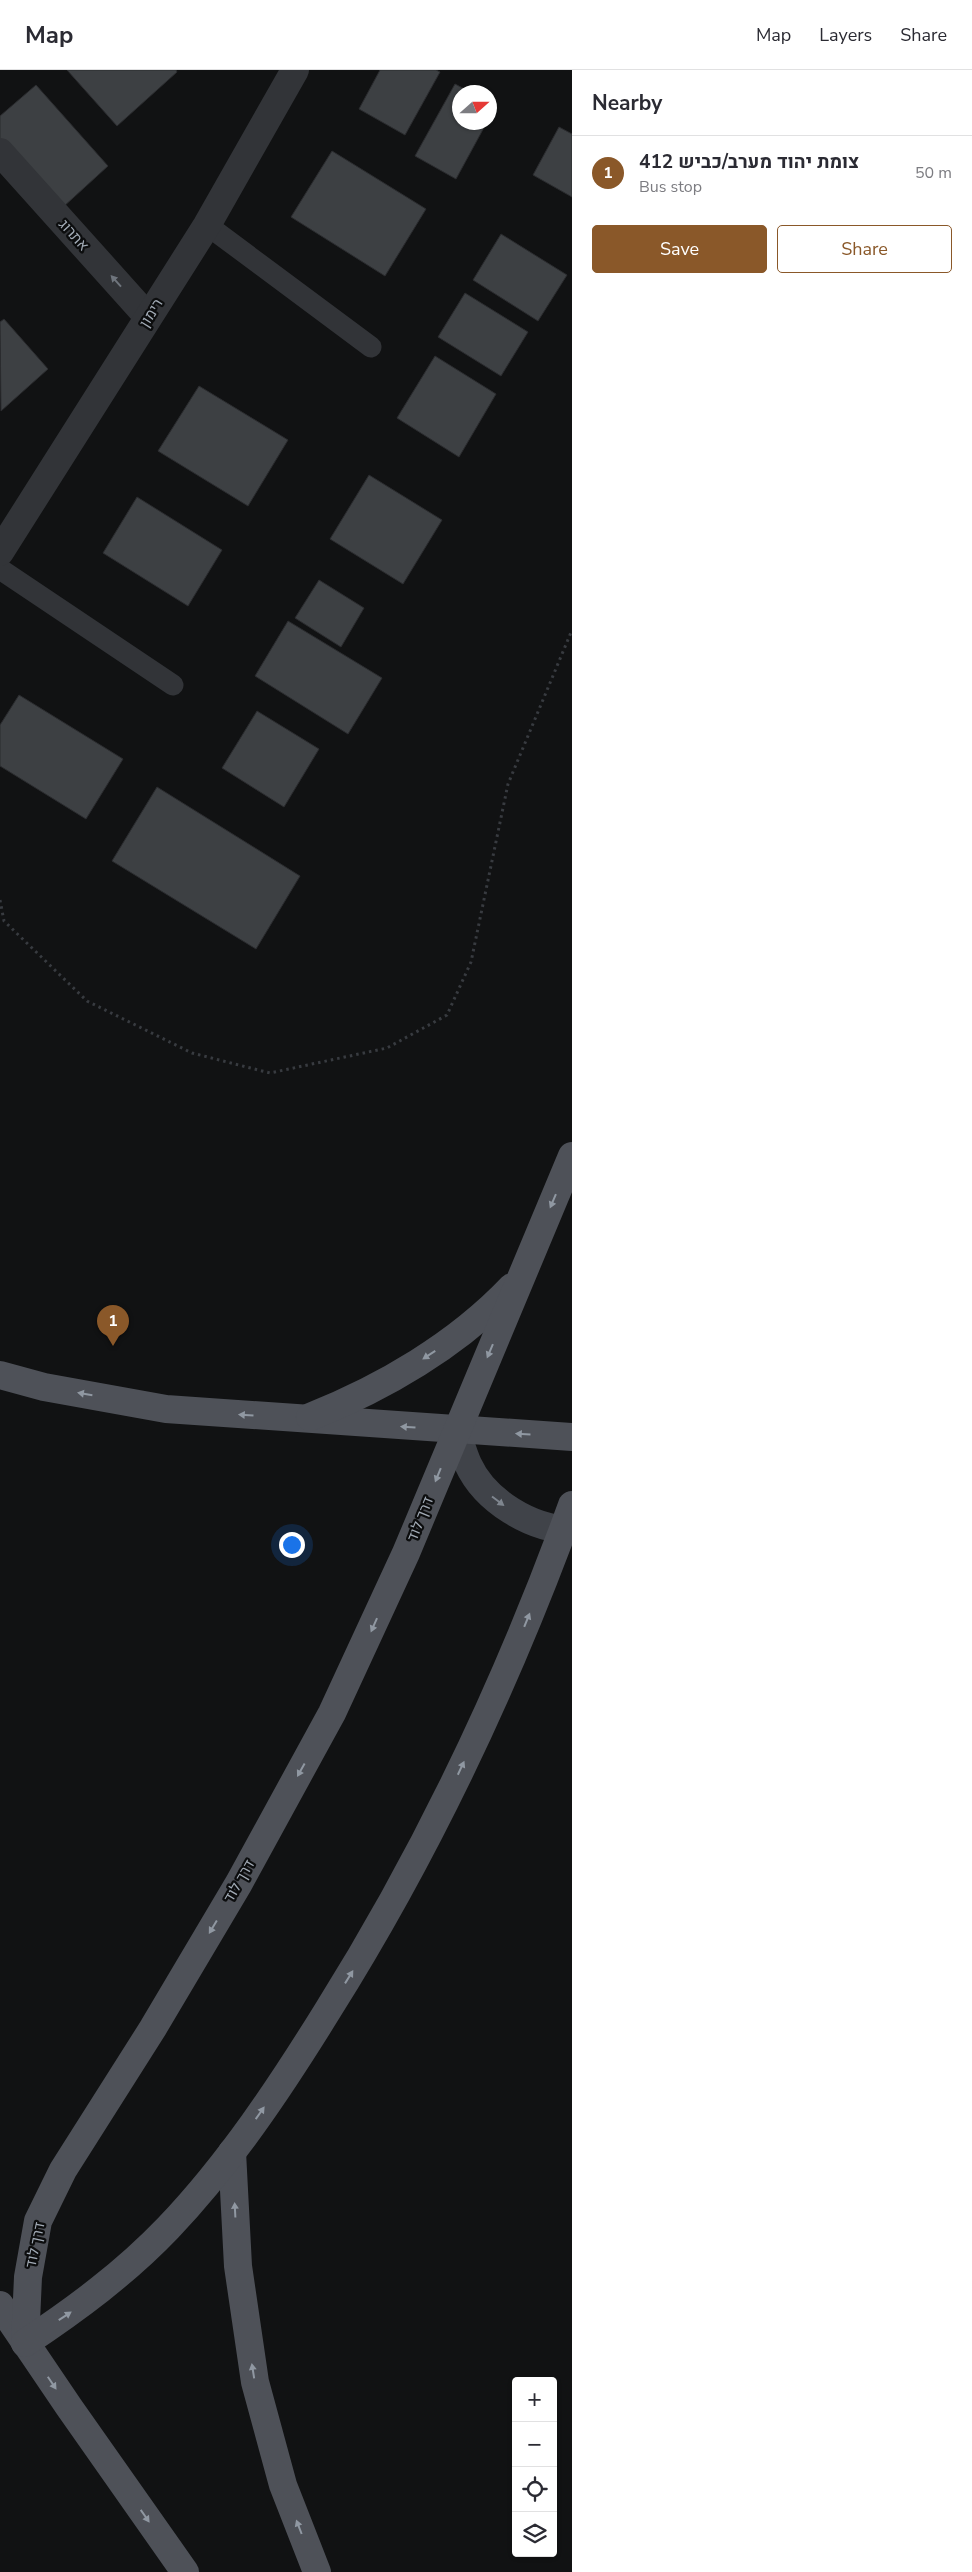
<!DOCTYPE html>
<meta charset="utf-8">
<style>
:root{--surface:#fff;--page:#f7f7f7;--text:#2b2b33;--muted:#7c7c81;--line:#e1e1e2;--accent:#8a5829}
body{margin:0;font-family:"Nunito Sans",Heebo,sans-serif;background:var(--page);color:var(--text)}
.controls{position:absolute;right:15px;bottom:15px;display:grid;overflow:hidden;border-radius:5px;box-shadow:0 1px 4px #0004}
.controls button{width:45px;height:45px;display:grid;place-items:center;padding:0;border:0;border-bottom:1px solid var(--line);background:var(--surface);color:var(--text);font:25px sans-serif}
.compass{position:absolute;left:452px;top:15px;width:45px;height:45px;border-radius:50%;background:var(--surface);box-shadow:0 1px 4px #0004;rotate:69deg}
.you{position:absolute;left:291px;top:1474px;width:18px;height:18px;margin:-12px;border:4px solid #fff;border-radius:50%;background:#1a73e8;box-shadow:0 0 0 8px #1a73e833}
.badge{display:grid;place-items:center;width:32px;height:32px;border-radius:50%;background:var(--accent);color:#fff;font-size:16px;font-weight:700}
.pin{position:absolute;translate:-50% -41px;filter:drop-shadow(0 1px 2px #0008)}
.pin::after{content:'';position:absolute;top:26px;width:18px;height:15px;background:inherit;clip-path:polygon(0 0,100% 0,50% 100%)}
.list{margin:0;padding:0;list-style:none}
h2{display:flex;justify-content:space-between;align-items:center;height:65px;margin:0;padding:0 20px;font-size:21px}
h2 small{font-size:16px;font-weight:400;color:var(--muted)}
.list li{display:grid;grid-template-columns:32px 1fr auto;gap:15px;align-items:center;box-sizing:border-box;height:75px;padding:0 20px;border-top:1px solid var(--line)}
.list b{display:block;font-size:19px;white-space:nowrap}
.list p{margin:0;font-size:16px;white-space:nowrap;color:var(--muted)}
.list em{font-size:16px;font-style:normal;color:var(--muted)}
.actions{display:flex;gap:10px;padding:15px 20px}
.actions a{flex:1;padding:11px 0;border:1px solid var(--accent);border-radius:5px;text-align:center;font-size:18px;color:var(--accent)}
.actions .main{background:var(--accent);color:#fff}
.icon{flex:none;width:28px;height:28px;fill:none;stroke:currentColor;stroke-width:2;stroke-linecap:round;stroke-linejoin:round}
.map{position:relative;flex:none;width:572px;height:2502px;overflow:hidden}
header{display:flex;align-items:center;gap:30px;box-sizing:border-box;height:70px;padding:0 25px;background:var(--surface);border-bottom:1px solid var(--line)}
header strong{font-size:24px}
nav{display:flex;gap:28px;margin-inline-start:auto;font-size:18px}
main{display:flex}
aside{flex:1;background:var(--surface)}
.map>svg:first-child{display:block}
.building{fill:#3d4043;stroke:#2b2c2f}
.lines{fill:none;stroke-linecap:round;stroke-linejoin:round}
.path{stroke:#383b40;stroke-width:3;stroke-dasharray:2.5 4;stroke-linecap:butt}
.lane{stroke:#323438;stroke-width:21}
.street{stroke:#323438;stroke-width:28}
.secondary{stroke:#404349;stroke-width:28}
.primary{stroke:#4e5158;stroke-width:28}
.oneway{fill:#6f757d}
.oneway2{fill:#9098a2}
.oneway3{fill:#7f868f}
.labels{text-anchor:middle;stroke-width:4.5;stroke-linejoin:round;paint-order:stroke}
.street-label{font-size:15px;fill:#a1aab5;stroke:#0c0d0e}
</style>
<header>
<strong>Map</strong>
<nav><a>Map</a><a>Layers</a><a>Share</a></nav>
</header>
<main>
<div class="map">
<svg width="572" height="2502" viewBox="0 0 572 2502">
<rect width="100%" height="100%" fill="#111213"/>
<g class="building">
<polygon points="67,0 176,0 177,2 117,56"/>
<polygon points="380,0 436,0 440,2 405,65 359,39"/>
<polygon points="455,14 470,22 460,22 460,52 487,52 456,109 415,86"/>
<polygon points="36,15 108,96 62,138 0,68 0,46"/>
<polygon points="490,33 496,37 490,48"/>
<polygon points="559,57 572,64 572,127 533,105"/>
<polygon points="332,81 426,139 385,206 291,147"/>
<polygon points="501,164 567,205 538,251 473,210"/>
<polygon points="465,223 528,262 501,306 438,267"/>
<polygon points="4,249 48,299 1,341 0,252"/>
<polygon points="435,286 496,324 459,387 397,348"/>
<polygon points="199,316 288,370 248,436 158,381"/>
<polygon points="369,405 442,450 403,514 330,469"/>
<polygon points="137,427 222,480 188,536 103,483"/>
<polygon points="319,510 364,538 341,577 295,548"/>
<polygon points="288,551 382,608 348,664 255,606"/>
<polygon points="19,625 123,689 86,749 0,696 0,655"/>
<polygon points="257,641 319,679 284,737 222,698"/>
<polygon points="157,717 300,806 256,879 112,791"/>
</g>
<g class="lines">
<polyline class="path" points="0,830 4,851 87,931 192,983 270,1003 387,978 447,945 471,892 508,714 572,560"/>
<g class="lane">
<polyline points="207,155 371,277"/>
<polyline points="0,499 173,615"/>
</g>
<g class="street">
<polyline points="0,82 148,247"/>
<polyline points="0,482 207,155 295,0"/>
</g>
<path class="secondary" d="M456,1360C460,1371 463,1383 468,1394C485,1431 531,1459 572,1460"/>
<g class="primary">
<polyline points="0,1305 44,1317 166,1339 572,1367"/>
<path d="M310,1347C383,1318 457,1275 512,1217"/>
<polyline points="232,2082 238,2196 255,2312 283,2415 317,2502"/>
<polyline points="0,2235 69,2337 185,2502"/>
<polyline points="25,2273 28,2207 38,2151 63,2100 153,1958 239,1813 332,1643 406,1483 572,1086"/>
<path d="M25,2273C76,2239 125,2203 168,2158C230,2093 281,2016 328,1940C428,1781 508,1611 572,1435"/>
</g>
</g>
<defs><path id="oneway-solid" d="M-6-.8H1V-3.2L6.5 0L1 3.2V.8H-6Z" transform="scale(1.25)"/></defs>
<use class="oneway" href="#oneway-solid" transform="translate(116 211) rotate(-132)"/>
<g class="oneway2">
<use href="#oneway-solid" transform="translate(553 1131) rotate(113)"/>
<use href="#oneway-solid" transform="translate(490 1281) rotate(113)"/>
<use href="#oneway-solid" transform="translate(429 1285) rotate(147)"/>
<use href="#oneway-solid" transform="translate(85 1324) rotate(-170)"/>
<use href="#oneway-solid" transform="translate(246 1345) rotate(-176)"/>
<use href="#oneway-solid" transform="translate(408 1357) rotate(-176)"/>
<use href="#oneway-solid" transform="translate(523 1364) rotate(-177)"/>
<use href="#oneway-solid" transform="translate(438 1405) rotate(112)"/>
<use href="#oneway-solid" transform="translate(527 1550) rotate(-68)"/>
<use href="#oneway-solid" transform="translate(374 1555) rotate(114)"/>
<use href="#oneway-solid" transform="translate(461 1698) rotate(-65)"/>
<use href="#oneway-solid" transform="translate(301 1700) rotate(119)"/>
<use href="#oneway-solid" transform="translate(213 1857) rotate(121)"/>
<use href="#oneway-solid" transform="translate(349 1907) rotate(-58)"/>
<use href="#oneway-solid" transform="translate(260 2043) rotate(-55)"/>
<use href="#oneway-solid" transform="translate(235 2140) rotate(-93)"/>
<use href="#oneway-solid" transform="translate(65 2246) rotate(-33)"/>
<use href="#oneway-solid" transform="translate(253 2301) rotate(-99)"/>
<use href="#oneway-solid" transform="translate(52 2313) rotate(56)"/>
<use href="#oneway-solid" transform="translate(145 2446) rotate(55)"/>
<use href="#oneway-solid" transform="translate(299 2457) rotate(-111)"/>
</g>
<use class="oneway3" href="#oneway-solid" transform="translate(498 1431) rotate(37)"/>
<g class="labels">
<g class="street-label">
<text transform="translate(74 165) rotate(48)" y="5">אתרוג</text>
<text transform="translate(151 243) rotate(-58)" y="5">רימון</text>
<text transform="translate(420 1449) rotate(-68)" y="5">דרך לוד</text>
<text transform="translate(239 1811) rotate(-60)" y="5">דרך לוד</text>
<text transform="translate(35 2175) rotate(-78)" y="5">דרך לוד</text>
</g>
</g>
</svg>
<div class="controls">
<button>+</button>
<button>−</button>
<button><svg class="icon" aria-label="locate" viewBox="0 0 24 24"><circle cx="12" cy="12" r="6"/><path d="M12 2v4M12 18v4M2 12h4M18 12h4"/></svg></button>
<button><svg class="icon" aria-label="layers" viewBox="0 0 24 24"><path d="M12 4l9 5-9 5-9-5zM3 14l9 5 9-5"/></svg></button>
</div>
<svg class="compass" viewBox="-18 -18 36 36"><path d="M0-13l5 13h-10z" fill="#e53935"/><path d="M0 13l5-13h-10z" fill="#7c7c81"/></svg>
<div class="you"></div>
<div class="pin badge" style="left:113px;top:1276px">1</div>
</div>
<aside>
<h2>Nearby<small></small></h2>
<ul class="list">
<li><span class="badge">1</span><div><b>צומת יהוד מערב/כביש 412</b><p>Bus stop</p></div><em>50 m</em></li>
</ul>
<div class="actions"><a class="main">Save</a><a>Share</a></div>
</aside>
</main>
